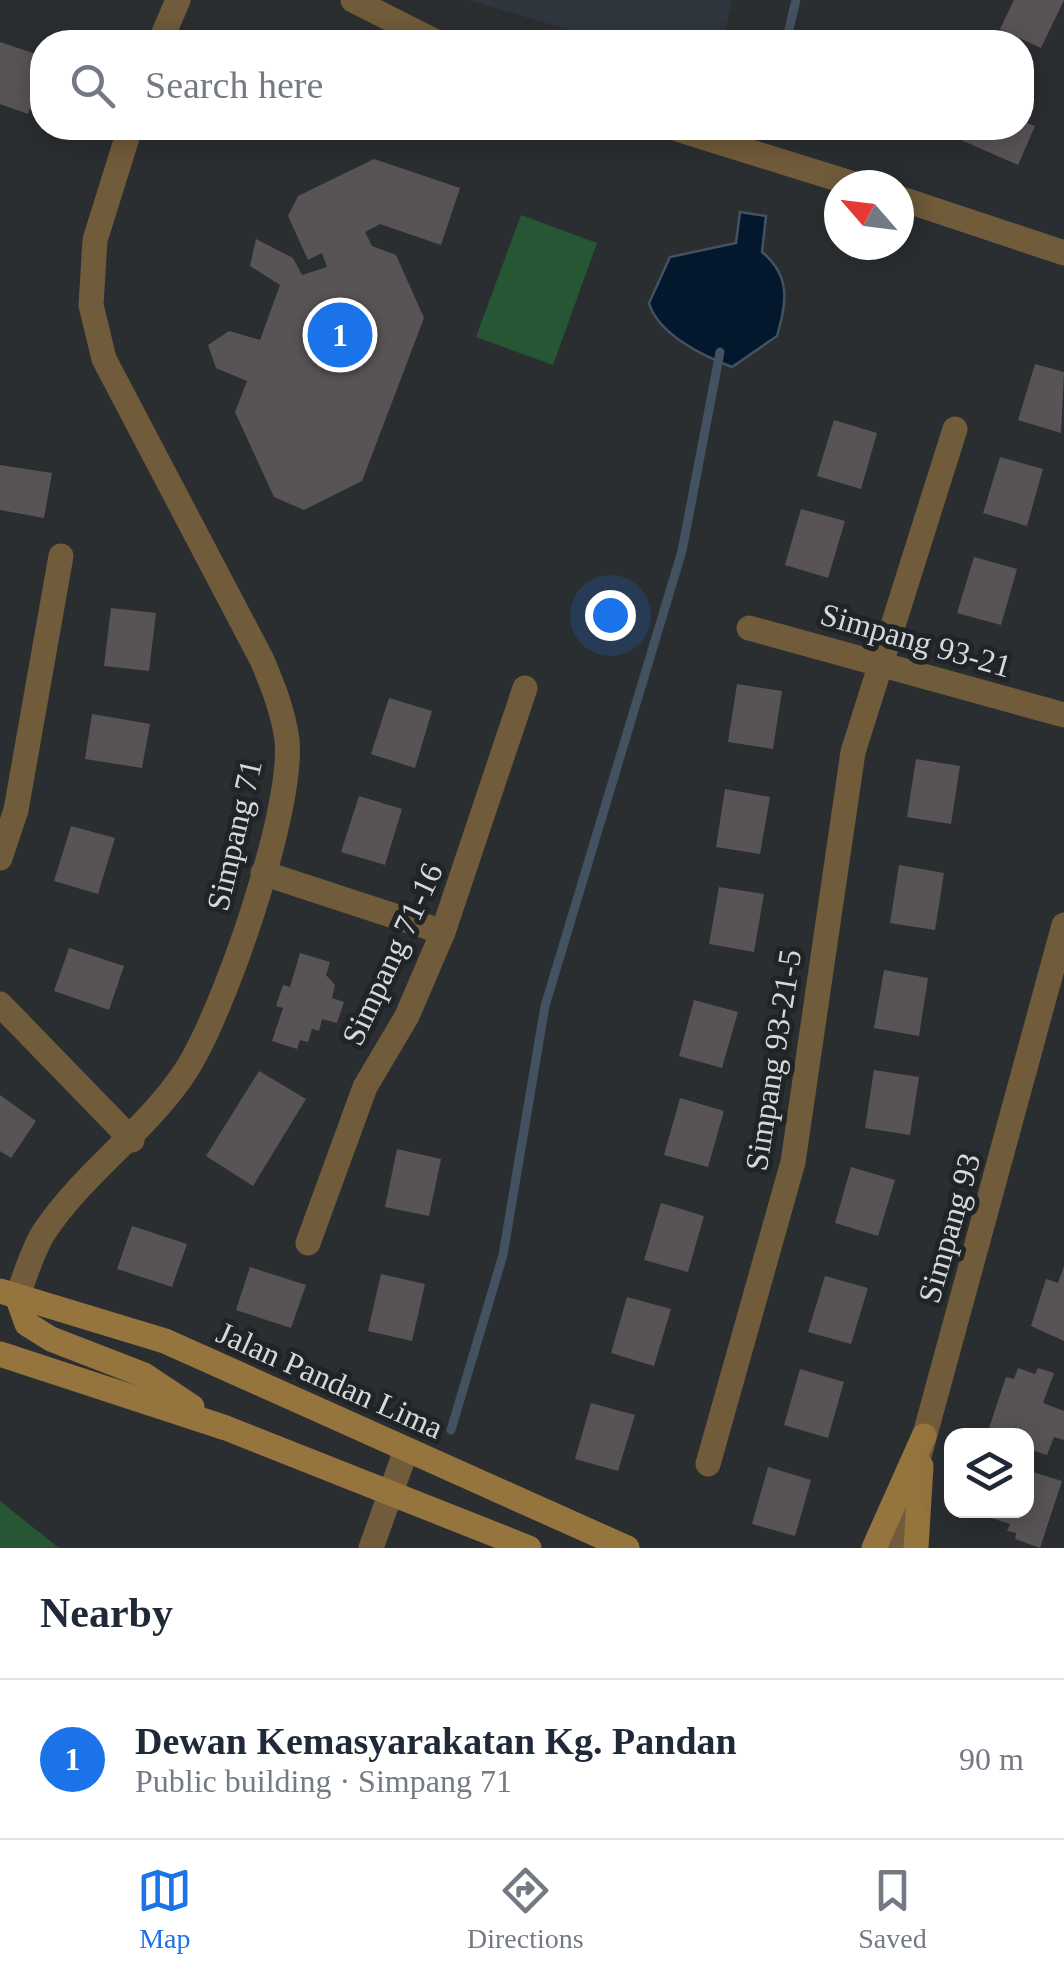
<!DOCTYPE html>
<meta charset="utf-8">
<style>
:root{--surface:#fff;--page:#f2f2f3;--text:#1f2937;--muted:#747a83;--line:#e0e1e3;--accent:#1a73e8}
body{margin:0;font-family:"Times New Roman",serif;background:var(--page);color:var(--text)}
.controls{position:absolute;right:30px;bottom:30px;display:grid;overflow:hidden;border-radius:20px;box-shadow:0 5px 25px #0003}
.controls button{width:90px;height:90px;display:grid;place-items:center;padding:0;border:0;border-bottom:2px solid var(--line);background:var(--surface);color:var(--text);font:50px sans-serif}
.compass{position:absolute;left:824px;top:170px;width:90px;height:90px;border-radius:50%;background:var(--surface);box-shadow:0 5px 25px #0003;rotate:298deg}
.you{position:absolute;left:610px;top:615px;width:35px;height:35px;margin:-25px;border:8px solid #fff;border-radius:50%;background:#1a73e8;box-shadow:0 0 0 15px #1a73e833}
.badge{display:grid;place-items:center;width:65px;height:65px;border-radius:50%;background:var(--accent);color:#fff;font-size:32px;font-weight:700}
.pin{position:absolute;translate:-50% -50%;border:5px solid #fff;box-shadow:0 2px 10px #0006}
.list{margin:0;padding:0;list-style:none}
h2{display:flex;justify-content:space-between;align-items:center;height:130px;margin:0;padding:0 40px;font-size:42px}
h2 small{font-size:32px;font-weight:400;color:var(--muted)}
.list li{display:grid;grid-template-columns:65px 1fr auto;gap:30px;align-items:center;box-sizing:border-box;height:160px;padding:0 40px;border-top:2px solid var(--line)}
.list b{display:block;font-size:38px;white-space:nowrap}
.list p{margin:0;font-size:32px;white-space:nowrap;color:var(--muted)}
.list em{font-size:32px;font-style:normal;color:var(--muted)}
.icon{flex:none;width:55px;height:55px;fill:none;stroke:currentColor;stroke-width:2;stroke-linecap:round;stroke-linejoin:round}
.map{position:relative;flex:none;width:1064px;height:1548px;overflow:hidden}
.search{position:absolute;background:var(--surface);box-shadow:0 5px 25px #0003;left:30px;right:30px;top:30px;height:110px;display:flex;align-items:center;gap:25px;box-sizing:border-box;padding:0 35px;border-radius:40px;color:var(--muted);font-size:38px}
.sheet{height:290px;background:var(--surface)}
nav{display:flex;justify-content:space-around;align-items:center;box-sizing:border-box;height:140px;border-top:2px solid var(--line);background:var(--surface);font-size:28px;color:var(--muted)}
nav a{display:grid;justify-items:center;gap:5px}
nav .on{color:var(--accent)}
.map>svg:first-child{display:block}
.built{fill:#2f363e}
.green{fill:#265634}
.water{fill:#03182c;stroke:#425260;stroke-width:2.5}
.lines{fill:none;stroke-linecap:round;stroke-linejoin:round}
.stream{stroke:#425260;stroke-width:9}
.building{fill:#585355}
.minor{stroke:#705b3a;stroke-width:25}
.secondary{stroke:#95743e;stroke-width:25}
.labels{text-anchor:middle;stroke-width:10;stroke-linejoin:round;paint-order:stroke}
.street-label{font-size:32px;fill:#d6d8da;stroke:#212427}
</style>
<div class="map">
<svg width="1064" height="1548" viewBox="0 0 1064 1548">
<rect width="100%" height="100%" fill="#2b2e31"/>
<polygon class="built" points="469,0 731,0 724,42 607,42"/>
<g class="green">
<polygon points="521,215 597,243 553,365 476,337"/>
<polygon points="0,1501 59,1548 0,1548"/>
</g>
<path class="water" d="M740,212L766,216L762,252C791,276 787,303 777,336L732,367C703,356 658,334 649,303L670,257L736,243Z"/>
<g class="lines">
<g class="stream">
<polyline points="786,42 796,0"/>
<polyline points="451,1430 503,1255 545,1006 682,551 720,352"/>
</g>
</g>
<g class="building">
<polygon points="1014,0 1064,0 1041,48 1000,29"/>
<polygon points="0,42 42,56 42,74 28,114 0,104"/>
<polygon points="1022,90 1033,95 1022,121 1035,126 1018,165 961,140 966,128 1022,128"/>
<polygon points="374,159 460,188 441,245 380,224 365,232 372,246 396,255 424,318 362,481 304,510 274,497 235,412 247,381 216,368 208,345 229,331 260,340 280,285 250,266 256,239 293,258 302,275 327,267 322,253 308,260 288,216 298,196"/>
<polygon points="1035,364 1064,372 1061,433 1018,420"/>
<polygon points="834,420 877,433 861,489 817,476"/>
<polygon points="1000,457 1043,469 1027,526 983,513"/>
<polygon points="0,465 52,473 44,518 0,510"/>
<polygon points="801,509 845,521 828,578 785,565"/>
<polygon points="974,557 1017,569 1001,625 957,613"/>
<polygon points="111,608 156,613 149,671 104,666"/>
<polygon points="737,684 782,691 773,749 728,742"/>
<polygon points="389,698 432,711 415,768 371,754"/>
<polygon points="92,714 150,724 142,768 85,759"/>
<polygon points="916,759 960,766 951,824 907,817"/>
<polygon points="725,789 770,797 760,854 716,847"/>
<polygon points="359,796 402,809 385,865 341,852"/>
<polygon points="71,826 115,838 98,894 54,881"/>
<polygon points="899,865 944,873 935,930 890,923"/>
<polygon points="719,887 764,894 754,952 709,944"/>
<polygon points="69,948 124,966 109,1010 54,991"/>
<polygon points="300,953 330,962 326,975 335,985 332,998 344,1002 337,1023 322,1019 319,1031 312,1029 308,1042 300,1040 297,1049 272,1041 283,1008 276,1006 283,985 290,987"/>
<polygon points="884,970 928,978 919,1036 874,1028"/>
<polygon points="694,1000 738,1012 722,1068 679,1056"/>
<polygon points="874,1070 919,1077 910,1135 865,1128"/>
<polygon points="259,1071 306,1099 253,1186 206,1156"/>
<polygon points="0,1095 36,1121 11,1158 0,1151"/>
<polygon points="680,1098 724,1111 708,1167 664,1155"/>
<polygon points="397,1149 441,1159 429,1216 385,1207"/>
<polygon points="851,1167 895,1180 878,1236 835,1223"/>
<polygon points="661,1203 704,1216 688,1272 644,1260"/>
<polygon points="132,1226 187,1244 172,1287 117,1269"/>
<polygon points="1064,1266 1064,1341 1031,1326 1046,1279 1058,1283"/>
<polygon points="250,1267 306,1285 291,1328 236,1310"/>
<polygon points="381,1274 425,1284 412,1341 368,1331"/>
<polygon points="825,1276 868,1288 851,1344 808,1332"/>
<polygon points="627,1297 671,1309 654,1366 611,1353"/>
<polygon points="1018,1368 1035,1374 1038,1368 1054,1373 1043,1403 1064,1411 1064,1440 1054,1437 1047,1455 1026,1448 1026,1436 987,1434 1006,1377 1014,1379"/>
<polygon points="800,1369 844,1382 828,1438 784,1425"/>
<polygon points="591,1403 635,1415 618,1471 575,1459"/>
<polygon points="768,1467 811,1480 795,1536 752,1524"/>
<polygon points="1026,1470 1062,1481 1040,1548 1015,1539 1016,1533 1007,1531 1010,1524 985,1516 987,1510 1026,1510"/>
</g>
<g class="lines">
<g class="minor">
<polyline points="353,0 436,42"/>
<polyline points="160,42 178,0"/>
<polyline points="674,128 857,185"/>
<polyline points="899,198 1064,253"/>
<polyline points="749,628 1064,715"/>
<polyline points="0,858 16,810 61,556"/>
<polyline points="263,873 443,932"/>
<polyline points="0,1004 132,1140"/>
<polyline points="308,1243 365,1087 407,1016 443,932 525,688"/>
<path d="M17,1296C26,1275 32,1251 44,1232C83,1173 145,1132 185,1072C224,1013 294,809 287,740C283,711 273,686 262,660L104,359L91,305L95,240L130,128"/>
<polyline points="708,1464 793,1162 853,752 955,429"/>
<polyline points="371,1548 406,1450"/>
<polyline points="894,1548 1064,925"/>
</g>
<g class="secondary">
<polyline points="0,1291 165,1341 627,1548"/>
<polyline points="17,1296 27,1324 51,1339 144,1375 192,1407"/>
<polyline points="0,1354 226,1428 529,1548"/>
<polyline points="874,1548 924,1436"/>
<polyline points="916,1548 921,1466"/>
</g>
</g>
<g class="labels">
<g class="street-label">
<text transform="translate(916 640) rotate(16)" y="11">Simpang 93-21</text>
<text transform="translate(234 835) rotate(-77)" y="11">Simpang 71</text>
<text transform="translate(392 954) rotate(-65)" y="11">Simpang 71-16</text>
<text transform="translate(773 1060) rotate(-81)" y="11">Simpang 93-21-5</text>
<text transform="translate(949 1228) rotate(-74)" y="11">Simpang 93</text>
<text transform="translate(330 1380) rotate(24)" y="11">Jalan Pandan Lima</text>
</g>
</g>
</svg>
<div class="controls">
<button><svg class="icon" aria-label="layers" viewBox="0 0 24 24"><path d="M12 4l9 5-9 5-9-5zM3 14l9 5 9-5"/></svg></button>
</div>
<svg class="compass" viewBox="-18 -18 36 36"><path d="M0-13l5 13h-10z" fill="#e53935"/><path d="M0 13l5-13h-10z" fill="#747a83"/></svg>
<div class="you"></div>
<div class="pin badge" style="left:340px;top:335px">1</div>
<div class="search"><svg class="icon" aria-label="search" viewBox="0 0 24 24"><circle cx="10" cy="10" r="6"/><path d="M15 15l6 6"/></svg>Search here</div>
</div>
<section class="sheet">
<h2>Nearby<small></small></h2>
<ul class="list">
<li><span class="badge">1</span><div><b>Dewan Kemasyarakatan Kg. Pandan</b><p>Public building · Simpang 71</p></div><em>90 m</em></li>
</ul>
</section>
<nav>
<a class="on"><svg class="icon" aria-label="map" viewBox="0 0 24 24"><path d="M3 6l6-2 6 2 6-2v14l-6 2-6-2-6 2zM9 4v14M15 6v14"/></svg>Map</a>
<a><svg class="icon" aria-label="directions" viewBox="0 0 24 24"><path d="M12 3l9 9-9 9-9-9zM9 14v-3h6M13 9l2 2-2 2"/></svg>Directions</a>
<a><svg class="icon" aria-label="saved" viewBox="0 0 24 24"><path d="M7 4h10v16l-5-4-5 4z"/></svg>Saved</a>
</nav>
